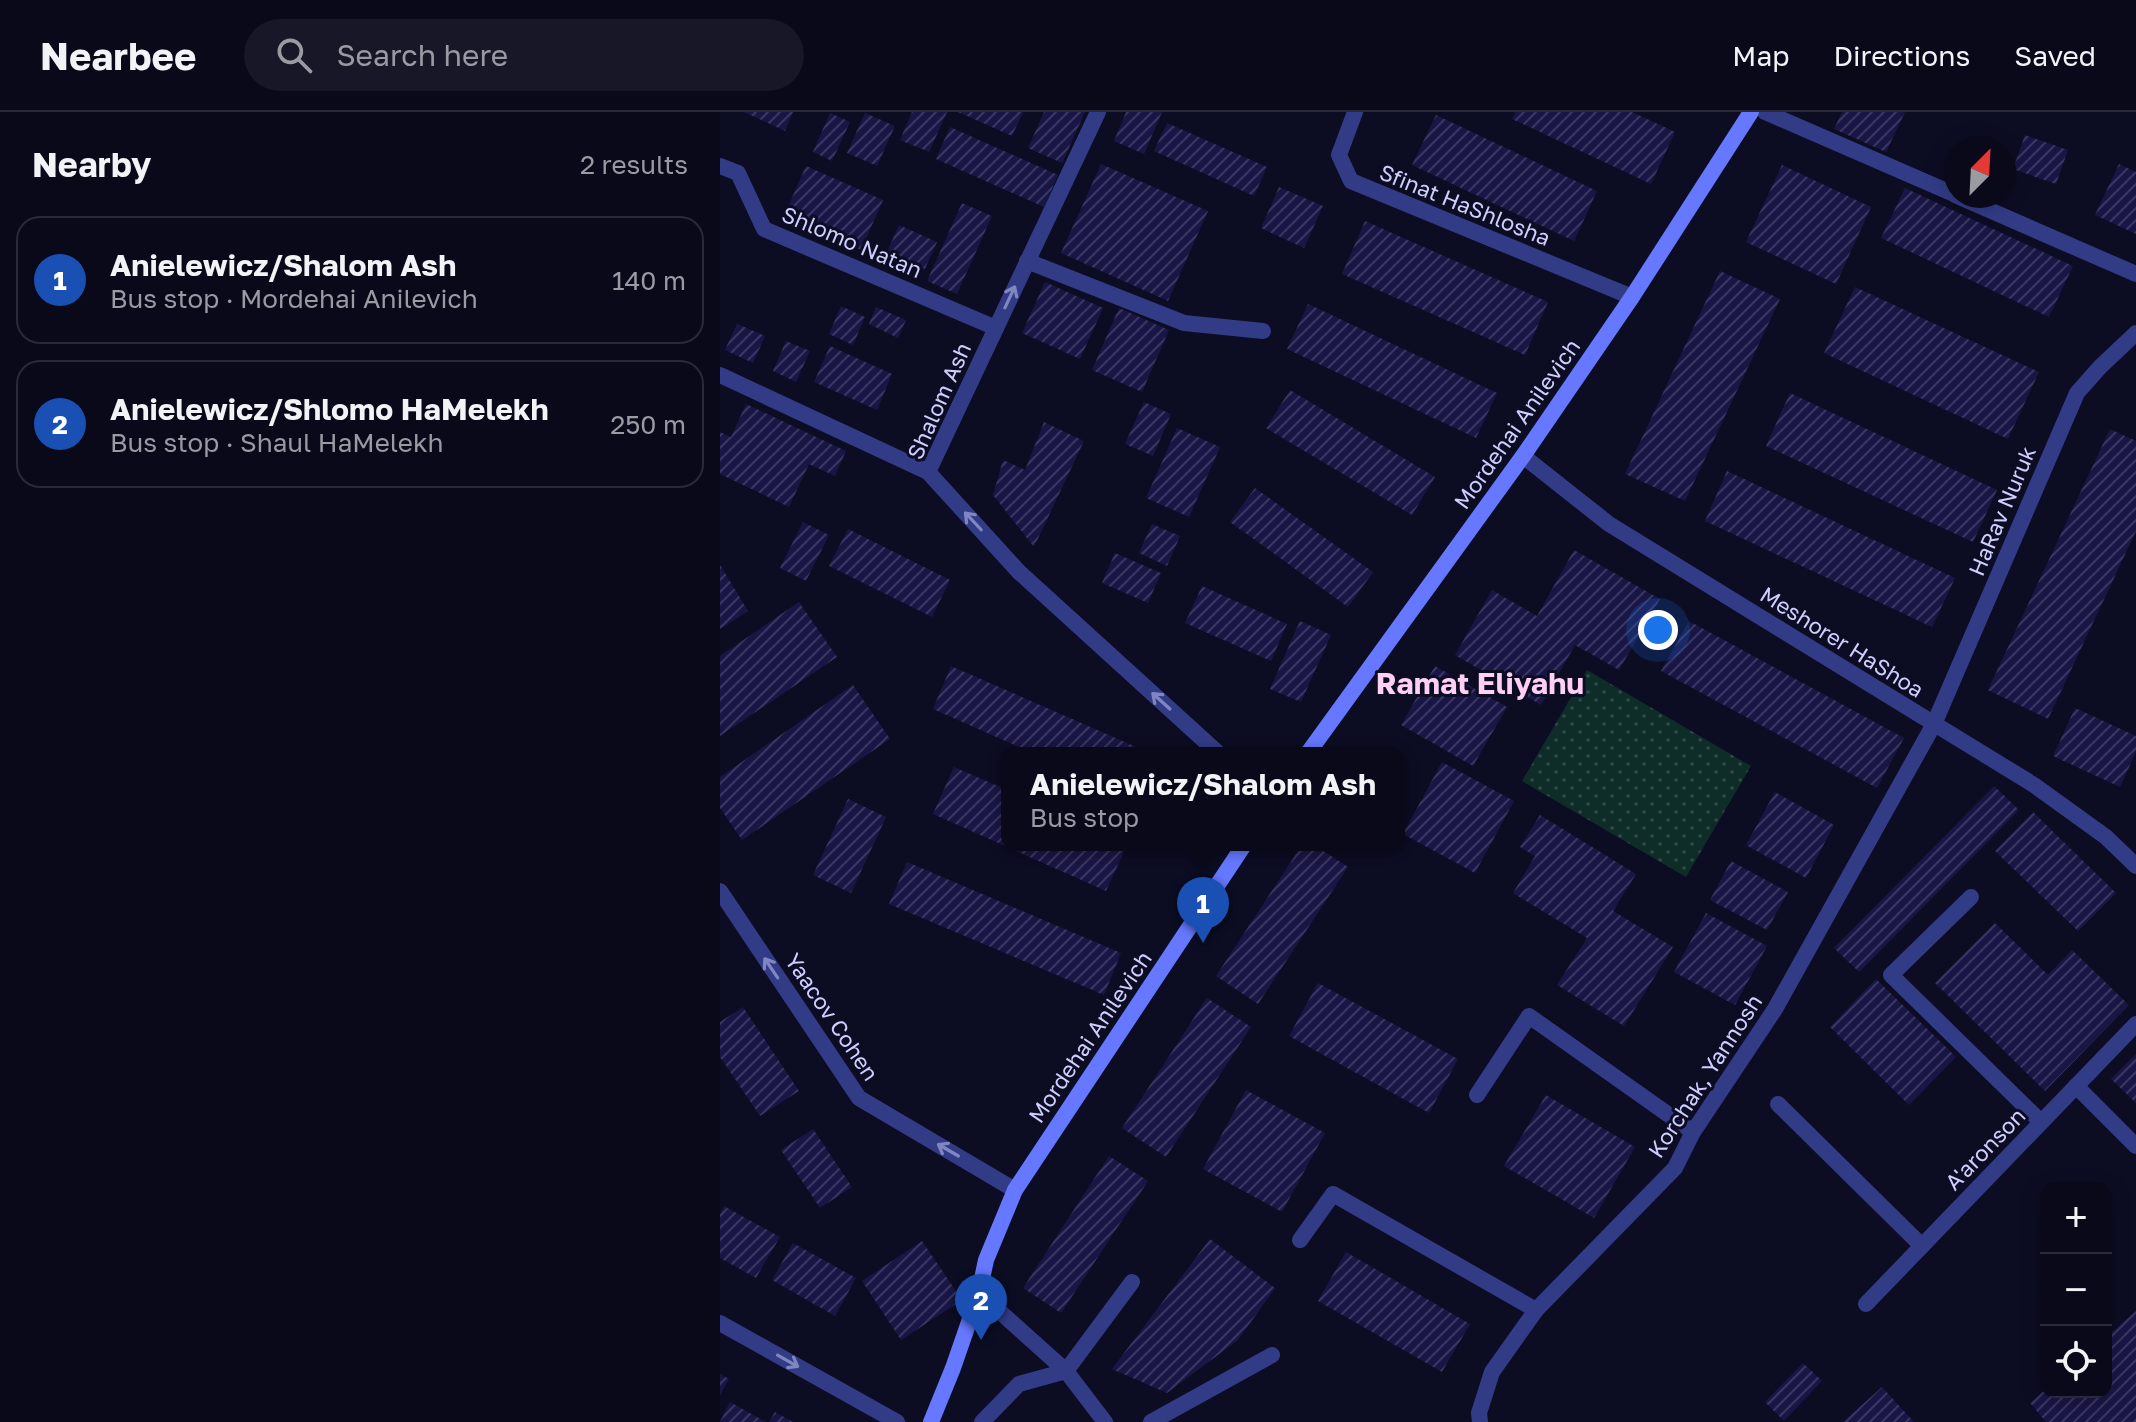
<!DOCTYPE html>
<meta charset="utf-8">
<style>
:root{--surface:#09091a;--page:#171727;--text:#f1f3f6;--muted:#999aa2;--line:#292a39;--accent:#d93025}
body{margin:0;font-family:"Golos Text",sans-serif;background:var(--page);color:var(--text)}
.controls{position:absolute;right:24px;bottom:24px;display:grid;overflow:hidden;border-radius:16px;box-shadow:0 4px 20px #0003}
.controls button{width:72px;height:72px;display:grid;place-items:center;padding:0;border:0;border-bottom:2px solid var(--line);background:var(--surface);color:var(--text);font:40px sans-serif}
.compass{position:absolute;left:1224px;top:24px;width:72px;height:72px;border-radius:50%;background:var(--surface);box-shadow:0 4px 20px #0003;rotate:24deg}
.you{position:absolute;left:938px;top:518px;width:28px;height:28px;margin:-20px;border:6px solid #fff;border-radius:50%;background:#1a73e8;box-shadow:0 0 0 12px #1a73e833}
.badge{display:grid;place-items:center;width:52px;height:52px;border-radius:50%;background:var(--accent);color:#fff;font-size:26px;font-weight:700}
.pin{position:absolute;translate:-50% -66px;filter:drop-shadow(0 2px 4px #0008)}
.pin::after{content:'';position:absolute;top:42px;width:28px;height:24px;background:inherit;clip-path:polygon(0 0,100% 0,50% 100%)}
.popup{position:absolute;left:281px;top:635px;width:404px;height:104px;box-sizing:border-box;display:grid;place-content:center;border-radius:16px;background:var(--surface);filter:drop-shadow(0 2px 6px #0005);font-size:26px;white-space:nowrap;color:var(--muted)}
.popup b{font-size:30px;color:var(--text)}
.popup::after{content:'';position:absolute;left:50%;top:100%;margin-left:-16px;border:16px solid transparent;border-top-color:var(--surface)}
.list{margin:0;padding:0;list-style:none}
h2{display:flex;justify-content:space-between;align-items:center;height:104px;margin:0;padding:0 32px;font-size:34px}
h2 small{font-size:26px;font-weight:400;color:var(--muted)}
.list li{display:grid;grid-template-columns:52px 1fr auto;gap:24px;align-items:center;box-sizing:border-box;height:128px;margin:0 16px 16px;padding:0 16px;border:2px solid var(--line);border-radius:24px}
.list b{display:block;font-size:30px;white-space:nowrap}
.list p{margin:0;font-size:26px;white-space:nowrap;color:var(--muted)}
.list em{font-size:26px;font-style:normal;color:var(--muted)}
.icon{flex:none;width:44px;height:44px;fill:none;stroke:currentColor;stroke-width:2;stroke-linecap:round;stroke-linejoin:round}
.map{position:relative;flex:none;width:1416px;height:1310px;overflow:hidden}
header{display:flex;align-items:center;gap:48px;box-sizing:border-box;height:112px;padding:0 40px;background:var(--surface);border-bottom:2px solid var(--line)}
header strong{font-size:38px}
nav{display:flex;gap:44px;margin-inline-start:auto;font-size:28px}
.search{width:560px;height:72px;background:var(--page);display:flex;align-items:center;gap:20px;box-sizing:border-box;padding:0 28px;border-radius:44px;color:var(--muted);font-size:30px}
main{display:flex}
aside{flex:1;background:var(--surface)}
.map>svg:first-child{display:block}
.green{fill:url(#green-dots)}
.building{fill:url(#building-hatch)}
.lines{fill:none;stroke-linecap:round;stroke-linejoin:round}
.lane{stroke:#323c86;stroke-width:16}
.street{stroke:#323c86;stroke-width:16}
.secondary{stroke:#6578ff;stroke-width:16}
.oneway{stroke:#8086c2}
.labels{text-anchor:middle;stroke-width:6;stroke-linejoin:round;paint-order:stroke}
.street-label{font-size:22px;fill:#cecfff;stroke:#0c0c23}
.district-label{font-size:30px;font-weight:bold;fill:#ffd0f5;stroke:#0c0c23}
</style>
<header>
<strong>Nearbee</strong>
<div class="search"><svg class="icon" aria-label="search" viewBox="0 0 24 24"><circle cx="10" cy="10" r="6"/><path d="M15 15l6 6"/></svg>Search here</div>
<nav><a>Map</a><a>Directions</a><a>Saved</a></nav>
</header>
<main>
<aside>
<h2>Nearby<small>2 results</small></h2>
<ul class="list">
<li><span class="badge" style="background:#1a4fb4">1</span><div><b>Anielewicz/Shalom Ash</b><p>Bus stop · Mordehai Anilevich</p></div><em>140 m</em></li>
<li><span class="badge" style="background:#1a4fb4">2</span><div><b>Anielewicz/Shlomo HaMelekh</b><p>Bus stop · Shaul HaMelekh</p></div><em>250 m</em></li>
</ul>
</aside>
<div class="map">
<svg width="1416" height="1310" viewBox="0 0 1416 1310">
<defs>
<pattern id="green-dots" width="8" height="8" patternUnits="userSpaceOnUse" patternTransform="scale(2)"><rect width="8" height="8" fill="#0e2d28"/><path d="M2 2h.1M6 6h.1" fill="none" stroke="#304a48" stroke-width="1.8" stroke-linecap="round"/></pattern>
<pattern id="building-hatch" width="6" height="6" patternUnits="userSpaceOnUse" patternTransform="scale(2)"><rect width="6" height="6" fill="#191646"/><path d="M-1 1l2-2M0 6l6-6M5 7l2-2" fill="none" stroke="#393762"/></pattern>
</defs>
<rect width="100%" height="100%" fill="#0c0c23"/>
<polygon class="green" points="867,558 1031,654 966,765 802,669"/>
<g class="building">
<polygon points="24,0 73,0 65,19"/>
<polygon points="192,0 227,0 209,40 180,28"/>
<polygon points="238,0 303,0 292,24"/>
<polygon points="324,0 365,0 342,51 308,36"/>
<polygon points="406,0 442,0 424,42 394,29"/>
<polygon points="795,0 912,0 955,20 931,72 792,7"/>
<polygon points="1122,0 1185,0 1166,40 1114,17"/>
<polygon points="110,1 130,10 112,49 93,40"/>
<polygon points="145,1 175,14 157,54 127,41"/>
<polygon points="716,3 877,79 854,129 692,53"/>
<polygon points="447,11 547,55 534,84 434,39"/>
<polygon points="230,15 338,63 324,95 216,47"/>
<polygon points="1305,23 1348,38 1336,72 1293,57"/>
<polygon points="381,52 488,99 448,189 341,141"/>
<polygon points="1399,52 1416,60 1416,122 1375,103"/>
<polygon points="1062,53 1151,95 1116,172 1026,130"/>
<polygon points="86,54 163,88 141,138 64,104"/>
<polygon points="559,75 603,94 584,136 541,116"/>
<polygon points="1185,76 1353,154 1329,205 1161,126"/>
<polygon points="242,91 272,104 237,182 207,169"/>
<polygon points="645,109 828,190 805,243 622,162"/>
<polygon points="179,113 217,130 205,157 167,140"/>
<polygon points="1000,159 1060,187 965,389 905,362"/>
<polygon points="325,170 383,196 360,247 302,221"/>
<polygon points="1135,175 1319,260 1288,327 1104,241"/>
<polygon points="588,192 777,281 756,326 567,237"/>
<polygon points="121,194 145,205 133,233 109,222"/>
<polygon points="156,195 186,208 178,226 149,212"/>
<polygon points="399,196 449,218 422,280 372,258"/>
<polygon points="17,212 45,224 33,251 5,238"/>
<polygon points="66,229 90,239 76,270 53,259"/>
<polygon points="110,234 172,262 157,298 94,270"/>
<polygon points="570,278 715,365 692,403 546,316"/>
<polygon points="1070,281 1277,378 1253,430 1046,334"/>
<polygon points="424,290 451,302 433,344 405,332"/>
<polygon points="26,292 126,339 115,364 89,352 69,395 0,362 0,320 11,325"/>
<polygon points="324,310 364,329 314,435 273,383 283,348 305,358"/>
<polygon points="457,316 500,335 469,405 426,386"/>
<polygon points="1390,317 1416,329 1416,419 1328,607 1268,578"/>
<polygon points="1007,359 1235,466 1212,515 985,409"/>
<polygon points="535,376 653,460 628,495 510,410"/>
<polygon points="83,410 109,423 86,469 60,456"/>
<polygon points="432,412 460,424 447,454 419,441"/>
<polygon points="128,417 230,468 212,505 109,454"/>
<polygon points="854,438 940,487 899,558 855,533 821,593 735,543 772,478 817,504"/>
<polygon points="395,441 441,461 428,491 382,471"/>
<polygon points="0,453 28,499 0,517"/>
<polygon points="482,474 567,512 551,549 465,511"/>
<polygon points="79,490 117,545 0,624 0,544"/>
<polygon points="580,509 611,523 581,590 550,577"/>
<polygon points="969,509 1184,626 1157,676 941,559"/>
<polygon points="231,554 430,641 313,641 213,597"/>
<polygon points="715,554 787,595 753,654 681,613"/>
<polygon points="133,573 170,627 22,728 0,696 0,665"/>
<polygon points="1355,596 1416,624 1416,640 1400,675 1333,644"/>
<polygon points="722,650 794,689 755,761 683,722"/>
<polygon points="234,655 287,678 287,733 407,733 386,779 213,702"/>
<polygon points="1274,674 1299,698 1139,860 1114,836"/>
<polygon points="1055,680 1114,713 1086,766 1026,733"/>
<polygon points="128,687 166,705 131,781 93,763"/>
<polygon points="1313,700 1396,781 1358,819 1275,739"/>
<polygon points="820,703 916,762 893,799 953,835 904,914 837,873 867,826 793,781 815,744 800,735"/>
<polygon points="582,733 594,733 628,755 538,892 496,864"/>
<polygon points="1011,749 1068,780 1047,818 990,788"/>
<polygon points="187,750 401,841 384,883 169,792"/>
<polygon points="986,801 1047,834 1015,893 954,860"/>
<polygon points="1275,811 1328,863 1352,838 1409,893 1325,979 1215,871"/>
<polygon points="1156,867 1236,945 1189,993 1110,915"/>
<polygon points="598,871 738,947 709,1001 569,924"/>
<polygon points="487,886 531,915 446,1045 402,1016"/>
<polygon points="23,895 79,979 40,1004 0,945 0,910"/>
<polygon points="1416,942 1416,991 1391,967"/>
<polygon points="526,978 605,1021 562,1100 483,1057"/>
<polygon points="826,983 915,1035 874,1106 784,1054"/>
<polygon points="93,1017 132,1075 100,1096 61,1038"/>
<polygon points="389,1044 428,1069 341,1201 303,1176"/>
<polygon points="4,1094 60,1125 36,1166 0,1146 0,1102"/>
<polygon points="490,1127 555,1176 518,1228 447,1281 392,1257"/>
<polygon points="202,1129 242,1188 181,1228 142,1169"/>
<polygon points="73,1131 136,1166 115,1204 52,1168"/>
<polygon points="626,1140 750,1212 722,1260 598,1189"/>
<polygon points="1416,1199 1416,1310 1326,1310 1310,1291 1326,1277 1326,1280 1386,1280 1386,1225"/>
<polygon points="1083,1251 1102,1269 1064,1309 1045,1290"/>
<polygon points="0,1262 9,1267 0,1283"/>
<polygon points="1162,1275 1194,1310 1123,1310"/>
<polygon points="10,1290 46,1310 0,1310"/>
<polygon points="55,1300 73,1310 49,1310"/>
</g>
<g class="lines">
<g class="lane">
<polyline points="307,149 464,211 543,219"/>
<polyline points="0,263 208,360"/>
<polyline points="1251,785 1171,863 1321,1010"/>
<polyline points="1356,974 1416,1034"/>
<polyline points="757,983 809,904 973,1020"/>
<polyline points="1058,992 1202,1134"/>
<polyline points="580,1128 613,1082 816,1198"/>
<polyline points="262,1310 299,1272 346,1259 412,1170"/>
<polyline points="431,1310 552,1243"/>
</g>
<g class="street">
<polyline points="378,0 208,360 299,460 498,641"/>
<polyline points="635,0 619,43 631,69 912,185"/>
<polyline points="1045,0 1236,83"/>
<polyline points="0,54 18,61 44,117 276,216"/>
<polyline points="1237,84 1416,162"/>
<polyline points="803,344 889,412 1314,673 1386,725 1416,754"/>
<polyline points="0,779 139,986 295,1078"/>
<polyline points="259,1181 346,1259 385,1310"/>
<polyline points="1146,1192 1416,912"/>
<polyline points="0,1211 177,1310"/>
<polyline points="760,1310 759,1301 772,1260 816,1198 955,1056 973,1020 1055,897 1214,612 1357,281 1380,255 1416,221"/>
</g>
<g class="secondary">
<polyline points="588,641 803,344 912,185 1031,0"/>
<polyline points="211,1310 233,1256 259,1181 266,1148 295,1078 524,733"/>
</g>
</g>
<defs><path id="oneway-shaft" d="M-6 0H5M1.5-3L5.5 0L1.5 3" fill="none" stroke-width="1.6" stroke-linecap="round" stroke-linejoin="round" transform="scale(2)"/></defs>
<g class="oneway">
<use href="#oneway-shaft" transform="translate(290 185) rotate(-65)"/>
<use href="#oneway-shaft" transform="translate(253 409) rotate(-133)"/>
<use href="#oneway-shaft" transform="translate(441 589) rotate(-138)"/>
<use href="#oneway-shaft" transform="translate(51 856) rotate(-124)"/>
<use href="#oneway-shaft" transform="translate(228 1038) rotate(-150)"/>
<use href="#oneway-shaft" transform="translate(68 1249) rotate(29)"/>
</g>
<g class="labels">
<g class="street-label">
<text transform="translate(745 93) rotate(22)" y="8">Sfinat HaShlosha</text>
<text transform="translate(132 130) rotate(23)" y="8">Shlomo Natan</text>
<text transform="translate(219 289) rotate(-66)" y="8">Shalom Ash</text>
<text transform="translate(797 312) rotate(-55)" y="8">Mordehai Anilevich</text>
<text transform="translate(1282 399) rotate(-67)" y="8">HaRav Nuruk</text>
<text transform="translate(1122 530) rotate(32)" y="8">Meshorer HaShoa</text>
<text transform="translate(112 905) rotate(56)" y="8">Yaacov Cohen</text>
<text transform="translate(370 925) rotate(-56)" y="8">Mordehai Anilevich</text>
<text transform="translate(985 964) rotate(-57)" y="8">Korchak, Yannosh</text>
<text transform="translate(1265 1037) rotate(-46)" y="8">A'aronson</text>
</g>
<g class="district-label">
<text x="760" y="582">Ramat Eliyahu</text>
</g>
</g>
</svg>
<div class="controls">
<button>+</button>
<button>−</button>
<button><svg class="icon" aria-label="locate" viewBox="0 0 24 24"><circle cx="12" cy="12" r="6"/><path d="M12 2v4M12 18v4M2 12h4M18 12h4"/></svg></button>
</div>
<svg class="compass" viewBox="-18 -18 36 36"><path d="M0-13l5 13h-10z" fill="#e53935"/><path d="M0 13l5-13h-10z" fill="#999aa2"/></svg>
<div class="you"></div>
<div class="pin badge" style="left:483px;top:831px;background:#1a4fb4">1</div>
<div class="popup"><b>Anielewicz/Shalom Ash</b>Bus stop</div>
<div class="pin badge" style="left:261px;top:1228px;background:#1a4fb4">2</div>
</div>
</main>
